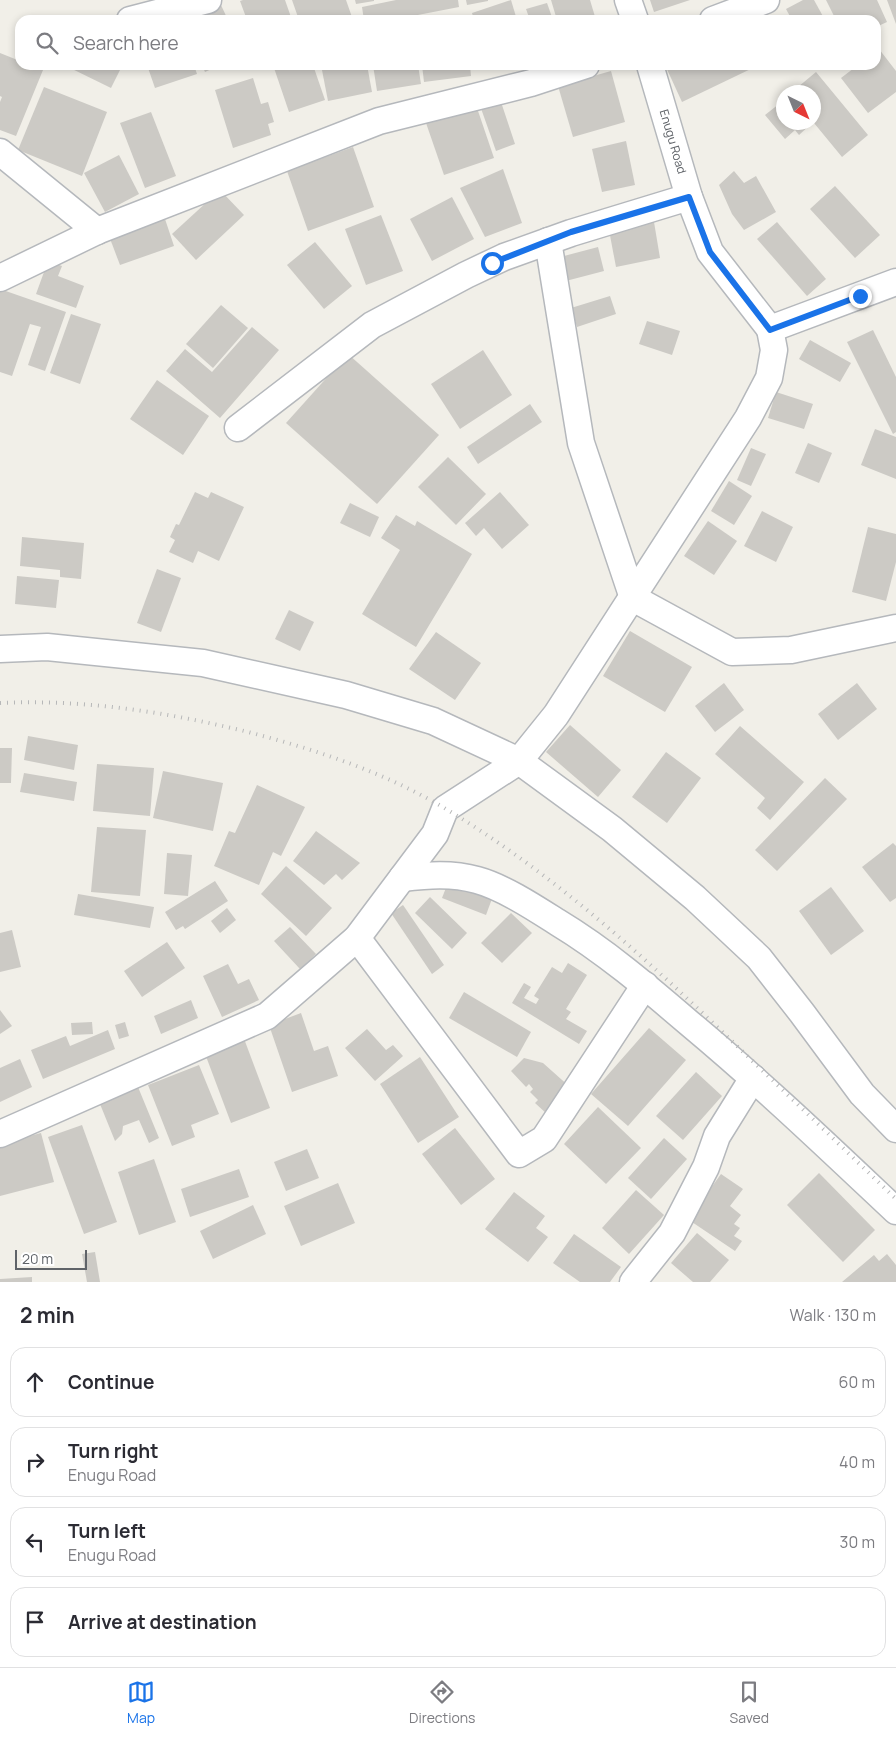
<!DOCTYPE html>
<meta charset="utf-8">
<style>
:root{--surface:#fff;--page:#f2f2f3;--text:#2b2b33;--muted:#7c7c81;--line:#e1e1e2;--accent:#1a73e8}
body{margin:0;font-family:Manrope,sans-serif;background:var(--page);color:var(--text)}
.compass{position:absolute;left:776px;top:85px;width:45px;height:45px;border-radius:50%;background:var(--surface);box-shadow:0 2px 8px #0003;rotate:137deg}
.scale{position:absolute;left:15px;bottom:12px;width:72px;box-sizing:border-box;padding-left:5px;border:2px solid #5f6368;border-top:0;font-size:14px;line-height:18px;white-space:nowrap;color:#5f6368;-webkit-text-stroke:4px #fff;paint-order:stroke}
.stop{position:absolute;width:15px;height:15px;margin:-11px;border:4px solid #1a73e8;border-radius:50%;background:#fff}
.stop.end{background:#1a73e8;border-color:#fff;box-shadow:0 1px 5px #0008}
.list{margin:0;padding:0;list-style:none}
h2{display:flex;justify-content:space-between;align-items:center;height:65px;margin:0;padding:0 20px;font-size:21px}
h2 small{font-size:16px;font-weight:400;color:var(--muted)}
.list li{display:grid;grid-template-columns:32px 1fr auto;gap:15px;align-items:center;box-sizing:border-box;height:70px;margin:0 10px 10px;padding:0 10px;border:1px solid var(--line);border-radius:15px}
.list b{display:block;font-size:19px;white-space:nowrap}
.list p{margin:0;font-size:16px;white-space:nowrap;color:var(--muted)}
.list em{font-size:16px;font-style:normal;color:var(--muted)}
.icon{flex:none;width:28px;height:28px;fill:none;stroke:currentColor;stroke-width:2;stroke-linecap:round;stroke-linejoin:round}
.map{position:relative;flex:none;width:896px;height:1282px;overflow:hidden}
.search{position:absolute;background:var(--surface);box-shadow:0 2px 8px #0003;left:15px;right:15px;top:15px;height:55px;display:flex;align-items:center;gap:12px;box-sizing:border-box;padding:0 18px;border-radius:15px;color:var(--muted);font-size:19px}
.sheet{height:385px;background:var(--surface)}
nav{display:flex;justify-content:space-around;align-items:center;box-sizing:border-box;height:70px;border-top:1px solid var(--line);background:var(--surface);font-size:14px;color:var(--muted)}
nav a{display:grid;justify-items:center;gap:2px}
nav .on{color:var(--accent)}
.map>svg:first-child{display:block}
.building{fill:#cccac5}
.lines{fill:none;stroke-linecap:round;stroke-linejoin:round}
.minor-casing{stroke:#b5b8bc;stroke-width:29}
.minor{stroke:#fff;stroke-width:26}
.rail{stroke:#b6b7b8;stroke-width:4;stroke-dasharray:1 6;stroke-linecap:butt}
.route{stroke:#1a73e8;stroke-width:6}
.labels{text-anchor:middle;stroke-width:4;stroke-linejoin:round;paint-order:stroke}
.street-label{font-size:12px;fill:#5f6368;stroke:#fff}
</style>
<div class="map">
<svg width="896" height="1282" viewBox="0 0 896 1282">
<rect width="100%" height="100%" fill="#f1efe8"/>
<g class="building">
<polygon points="243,0 285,0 292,20 247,20 240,1"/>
<polygon points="292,0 346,0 353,20 299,20"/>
<polygon points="355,0 374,0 374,1 356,4"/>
<polygon points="396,0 458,0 459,7 392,20 364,20 362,7"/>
<polygon points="466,0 488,0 488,1 467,5"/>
<polygon points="511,0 517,20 474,20 472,13"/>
<polygon points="551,0 590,0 596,20 557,20"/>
<polygon points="650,0 690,0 654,12"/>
<polygon points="803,0 814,0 825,20 792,20 786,9"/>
<polygon points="826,0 877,0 887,22 876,27 876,20 836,20"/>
<polygon points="887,0 896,0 896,24"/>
<polygon points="547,3 553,20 530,20 526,9"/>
<polygon points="221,5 228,20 188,20"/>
<polygon points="464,15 464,20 435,20 435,19"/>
<polygon points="879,49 896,71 896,92 868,113 841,78 858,65 876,65 876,51"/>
<polygon points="0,53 20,61 20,65 29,65 43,70 16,136 0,130 0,102 2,97 0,96"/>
<polygon points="64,65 109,65 120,70 111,88"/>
<polygon points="147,65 194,65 197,74 155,88"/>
<polygon points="202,65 220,65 205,72"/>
<polygon points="273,65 313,65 325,100 289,112"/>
<polygon points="321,65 367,65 372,92 328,101"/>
<polygon points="373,65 418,65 421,84 377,91"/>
<polygon points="422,65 470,65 471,76 424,82"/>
<polygon points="665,65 759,65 682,102"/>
<polygon points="611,71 625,122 573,137 558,86"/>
<polygon points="816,72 868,135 842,157 814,123 814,92 792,92"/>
<polygon points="253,78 261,104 268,102 274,122 268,124 271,135 233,148 215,90"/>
<polygon points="44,87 107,112 82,176 18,150"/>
<polygon points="497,90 515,144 496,151 477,97"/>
<polygon points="784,100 784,122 813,122 799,135 795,130 785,139 765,115"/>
<polygon points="476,105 494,158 444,175 426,123"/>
<polygon points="151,112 176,176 145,188 120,123"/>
<polygon points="626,141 635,185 602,192 592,149"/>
<polygon points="353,147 374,207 308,231 287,171"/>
<polygon points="119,155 139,194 105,212 84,173"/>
<polygon points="503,169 522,223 485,237 460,188"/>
<polygon points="734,171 744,183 756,176 776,212 744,230 732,214 719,185"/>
<polygon points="835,186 880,235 855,258 810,209"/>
<polygon points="220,190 244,215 196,260 172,234"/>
<polygon points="452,197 474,239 432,261 410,219"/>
<polygon points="381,215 403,271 366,285 345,229"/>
<polygon points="164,216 174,246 120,265 109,236"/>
<polygon points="654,222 660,258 616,267 609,230"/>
<polygon points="777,222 826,279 807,296 757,239"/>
<polygon points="315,242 352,286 324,309 287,265"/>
<polygon points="598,247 604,271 562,282 564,256"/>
<polygon points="48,261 62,266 58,276 84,286 76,308 36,294"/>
<polygon points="0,289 66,312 45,371 28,365 41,327 30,324 12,376 0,372"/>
<polygon points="610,296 616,314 577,327 571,308"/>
<polygon points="221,305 248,328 213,368 186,344"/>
<polygon points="71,314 101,324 80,384 50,373"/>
<polygon points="647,321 680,331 672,355 639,344"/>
<polygon points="252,327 279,350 220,418 166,371 185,349 212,372"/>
<polygon points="873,330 896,377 896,432 893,434 847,342"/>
<polygon points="810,340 851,363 840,382 799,359"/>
<polygon points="483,350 512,395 460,429 431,384"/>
<polygon points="348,354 439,435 377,504 286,423"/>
<polygon points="157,380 209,416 183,455 130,419"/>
<polygon points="776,392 813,404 804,429 768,418"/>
<polygon points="530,404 542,422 478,464 467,447"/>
<polygon points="875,429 896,437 896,479 861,465"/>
<polygon points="808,443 832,453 819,483 795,473"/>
<polygon points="751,448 766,454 751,486 737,480"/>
<polygon points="448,457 486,494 456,525 418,487"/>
<polygon points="729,481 752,496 734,525 711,511"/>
<polygon points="195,492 208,498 211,492 244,507 219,561 198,551 193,563 169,552 175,540 170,537 176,524 179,525"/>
<polygon points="500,492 529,525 502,549 484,528 476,536 465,523"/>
<polygon points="350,503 379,517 370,537 340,523"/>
<polygon points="762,511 793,527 776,562 744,546"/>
<polygon points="396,515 415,526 417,521 472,554 416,647 362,614 400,550 381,538"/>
<polygon points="708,521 737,541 714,575 684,556"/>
<polygon points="868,527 896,534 896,562 886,601 852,592"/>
<polygon points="22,537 84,543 81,579 60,577 60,570 20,566"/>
<polygon points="157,569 181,578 161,632 137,623"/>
<polygon points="17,576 59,580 56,608 15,604"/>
<polygon points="289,610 314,622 300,651 275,639"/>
<polygon points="630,631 692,667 665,712 603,676"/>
<polygon points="436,632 481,663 455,700 409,669"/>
<polygon points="724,683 744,710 715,732 695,706"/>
<polygon points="857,683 877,709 838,740 818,714"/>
<polygon points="570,725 621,770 598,797 546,752"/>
<polygon points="740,726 804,782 770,820 757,808 765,798 715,754"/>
<polygon points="28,736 78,745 74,770 24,760"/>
<polygon points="0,748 12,748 11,783 0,783"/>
<polygon points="666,752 701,778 667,823 632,797"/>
<polygon points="97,764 154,768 150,816 93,811"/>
<polygon points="163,771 223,783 213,831 153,818"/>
<polygon points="24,773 77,782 74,801 20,792"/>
<polygon points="825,778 847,799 777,871 755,850"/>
<polygon points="257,785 305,807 281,856 273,852 259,885 214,866 229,831 235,833"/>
<polygon points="97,827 146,830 140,896 91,892"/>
<polygon points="316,831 360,863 342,880 336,874 324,885 293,861"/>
<polygon points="893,843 896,846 896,898 890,902 862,867"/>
<polygon points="167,853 192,855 188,896 164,894"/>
<polygon points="286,866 332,908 306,936 261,894"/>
<polygon points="449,880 493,896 486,915 442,898"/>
<polygon points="215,881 228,901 185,929 183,926 176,930 165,912"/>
<polygon points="831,887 864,931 831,955 799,911"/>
<polygon points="78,894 154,907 150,928 74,915"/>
<polygon points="430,897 467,933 452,949 415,913"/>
<polygon points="403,905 444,965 432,974 391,913"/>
<polygon points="227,908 236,920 220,933 211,921"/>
<polygon points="511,913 532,933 502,963 481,943"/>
<polygon points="290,927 316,954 300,969 274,941"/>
<polygon points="12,930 21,967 0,972 0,933"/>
<polygon points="167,942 185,968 142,997 124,971"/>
<polygon points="568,963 587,975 566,1009 571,1012 566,1019 587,1031 579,1044 512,1003 524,983 531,987 524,998 536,1004 539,999 534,996 552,967 562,973"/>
<polygon points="228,964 238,984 249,979 259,1000 222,1017 203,976"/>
<polygon points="464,992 531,1032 517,1057 449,1018"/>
<polygon points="191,1000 198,1018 161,1034 154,1016"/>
<polygon points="0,1010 12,1026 0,1034"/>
<polygon points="301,1013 314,1051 328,1046 338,1076 292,1092 269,1025"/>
<polygon points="92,1022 93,1034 72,1035 71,1023"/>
<polygon points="125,1022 129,1036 119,1039 115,1025"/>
<polygon points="649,1028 686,1060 628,1126 591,1094"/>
<polygon points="367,1029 386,1050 393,1045 403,1056 375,1081 345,1048"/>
<polygon points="108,1030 115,1049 43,1079 31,1050 66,1036 70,1046"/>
<polygon points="243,1036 270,1108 231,1123 204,1051"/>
<polygon points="420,1057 459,1117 418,1143 380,1084"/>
<polygon points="524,1058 543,1063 571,1088 547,1114 535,1103 538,1100 530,1092 533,1089 529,1084 526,1087 511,1071"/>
<polygon points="20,1059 32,1087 0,1102 0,1068"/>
<polygon points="199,1065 219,1114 191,1125 195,1137 172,1146 148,1085"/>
<polygon points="696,1072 722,1096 683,1140 656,1116"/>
<polygon points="138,1087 159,1138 149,1143 139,1120 123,1126 122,1134 115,1141 100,1104"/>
<polygon points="598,1107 641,1148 606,1184 564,1144"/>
<polygon points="82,1125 117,1222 84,1234 48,1137"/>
<polygon points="455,1128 495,1179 461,1205 422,1154"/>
<polygon points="41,1133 54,1182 0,1196 0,1144"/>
<polygon points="664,1138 687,1159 651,1199 628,1178"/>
<polygon points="307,1149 319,1178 286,1191 274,1162"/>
<polygon points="154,1159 176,1222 139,1235 118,1172"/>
<polygon points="239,1169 249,1197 190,1217 181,1189"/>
<polygon points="819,1173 875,1230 843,1262 787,1205"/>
<polygon points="721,1174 743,1189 730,1206 741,1215 734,1224 740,1228 734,1236 742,1241 735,1251 689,1220 703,1189 708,1192"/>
<polygon points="338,1183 355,1223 301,1246 284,1206"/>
<polygon points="636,1190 664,1215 629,1254 602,1228"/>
<polygon points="514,1192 545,1216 536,1228 548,1237 528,1262 485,1229"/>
<polygon points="253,1205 266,1234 213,1259 200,1231"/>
<polygon points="697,1233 729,1260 710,1282 693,1282 671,1263"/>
<polygon points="574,1234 621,1267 610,1282 580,1282 553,1263"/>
<polygon points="95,1252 100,1282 87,1282 82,1254"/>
<polygon points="887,1254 896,1265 896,1282 842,1282 874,1255 879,1261"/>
<polygon points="32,1277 32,1282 0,1282 0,1279"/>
</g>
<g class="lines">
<defs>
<g id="minor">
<polyline points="628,0 635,20"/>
<polyline points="130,20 208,0"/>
<polyline points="713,20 766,0"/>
<path id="s1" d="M650,65L689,197L710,252L770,329L896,282"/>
<polyline points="0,152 97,231"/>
<polyline points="548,241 581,443 633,598 732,652 791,650 896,628"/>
<polyline points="0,278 97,231 379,121 531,83 586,65"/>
<polyline points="238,428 372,325 466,275 504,257 571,233 689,197"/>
<polyline points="0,649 47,647 203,663 346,695 433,721 519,761 612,829 695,898 759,958 802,1013 862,1094 896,1129"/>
<path d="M402,878C428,875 452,873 477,880C503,887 535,908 557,922C605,951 647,987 689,1023C761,1083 828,1147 896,1211"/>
<polyline points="357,938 519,1154 544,1139 645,985"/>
<polyline points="0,1134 267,1016 357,938 435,834 445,809 519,761 556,715 748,418 769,378 774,350 770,329"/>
<polyline points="633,1282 672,1233 706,1167 717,1136 753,1078"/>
</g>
</defs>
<use href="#minor" class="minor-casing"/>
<use href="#minor" class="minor"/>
<path class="rail" d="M0,703C83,699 167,712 248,732C317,750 384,772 446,809C554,874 648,960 738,1047C791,1098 843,1148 896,1199"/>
</g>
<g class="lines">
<polyline class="route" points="492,263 571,232 689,197 710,252 770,330 860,296"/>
</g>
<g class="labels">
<g class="street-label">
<text dy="4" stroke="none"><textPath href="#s1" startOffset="80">Enugu Road</textPath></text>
</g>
</g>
</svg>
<svg class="compass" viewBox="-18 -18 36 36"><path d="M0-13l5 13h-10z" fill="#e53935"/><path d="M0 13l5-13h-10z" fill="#7c7c81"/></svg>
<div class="scale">20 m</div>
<div class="stop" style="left:492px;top:263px"></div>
<div class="stop end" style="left:860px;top:296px"></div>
<div class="search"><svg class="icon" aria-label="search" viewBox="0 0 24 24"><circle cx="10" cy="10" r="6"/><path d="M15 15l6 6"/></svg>Search here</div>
</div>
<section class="sheet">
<h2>2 min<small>Walk · 130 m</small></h2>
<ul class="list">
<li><svg class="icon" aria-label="ahead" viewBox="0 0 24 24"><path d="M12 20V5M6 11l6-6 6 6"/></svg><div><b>Continue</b></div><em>60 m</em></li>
<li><svg class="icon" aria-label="right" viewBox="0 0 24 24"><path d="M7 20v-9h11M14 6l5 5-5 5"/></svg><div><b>Turn right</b><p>Enugu Road</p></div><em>40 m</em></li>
<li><svg class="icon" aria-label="left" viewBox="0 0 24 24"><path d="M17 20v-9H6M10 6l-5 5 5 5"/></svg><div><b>Turn left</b><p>Enugu Road</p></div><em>30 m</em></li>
<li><svg class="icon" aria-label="arrive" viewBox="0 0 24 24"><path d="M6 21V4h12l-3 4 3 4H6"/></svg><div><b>Arrive at destination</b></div></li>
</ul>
</section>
<nav>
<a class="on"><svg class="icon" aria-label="map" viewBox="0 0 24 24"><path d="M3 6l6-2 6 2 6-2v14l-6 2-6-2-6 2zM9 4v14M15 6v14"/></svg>Map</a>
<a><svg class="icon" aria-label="directions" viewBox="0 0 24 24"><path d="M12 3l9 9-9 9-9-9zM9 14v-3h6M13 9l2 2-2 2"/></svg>Directions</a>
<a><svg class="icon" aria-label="saved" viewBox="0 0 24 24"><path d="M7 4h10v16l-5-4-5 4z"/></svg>Saved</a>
</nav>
